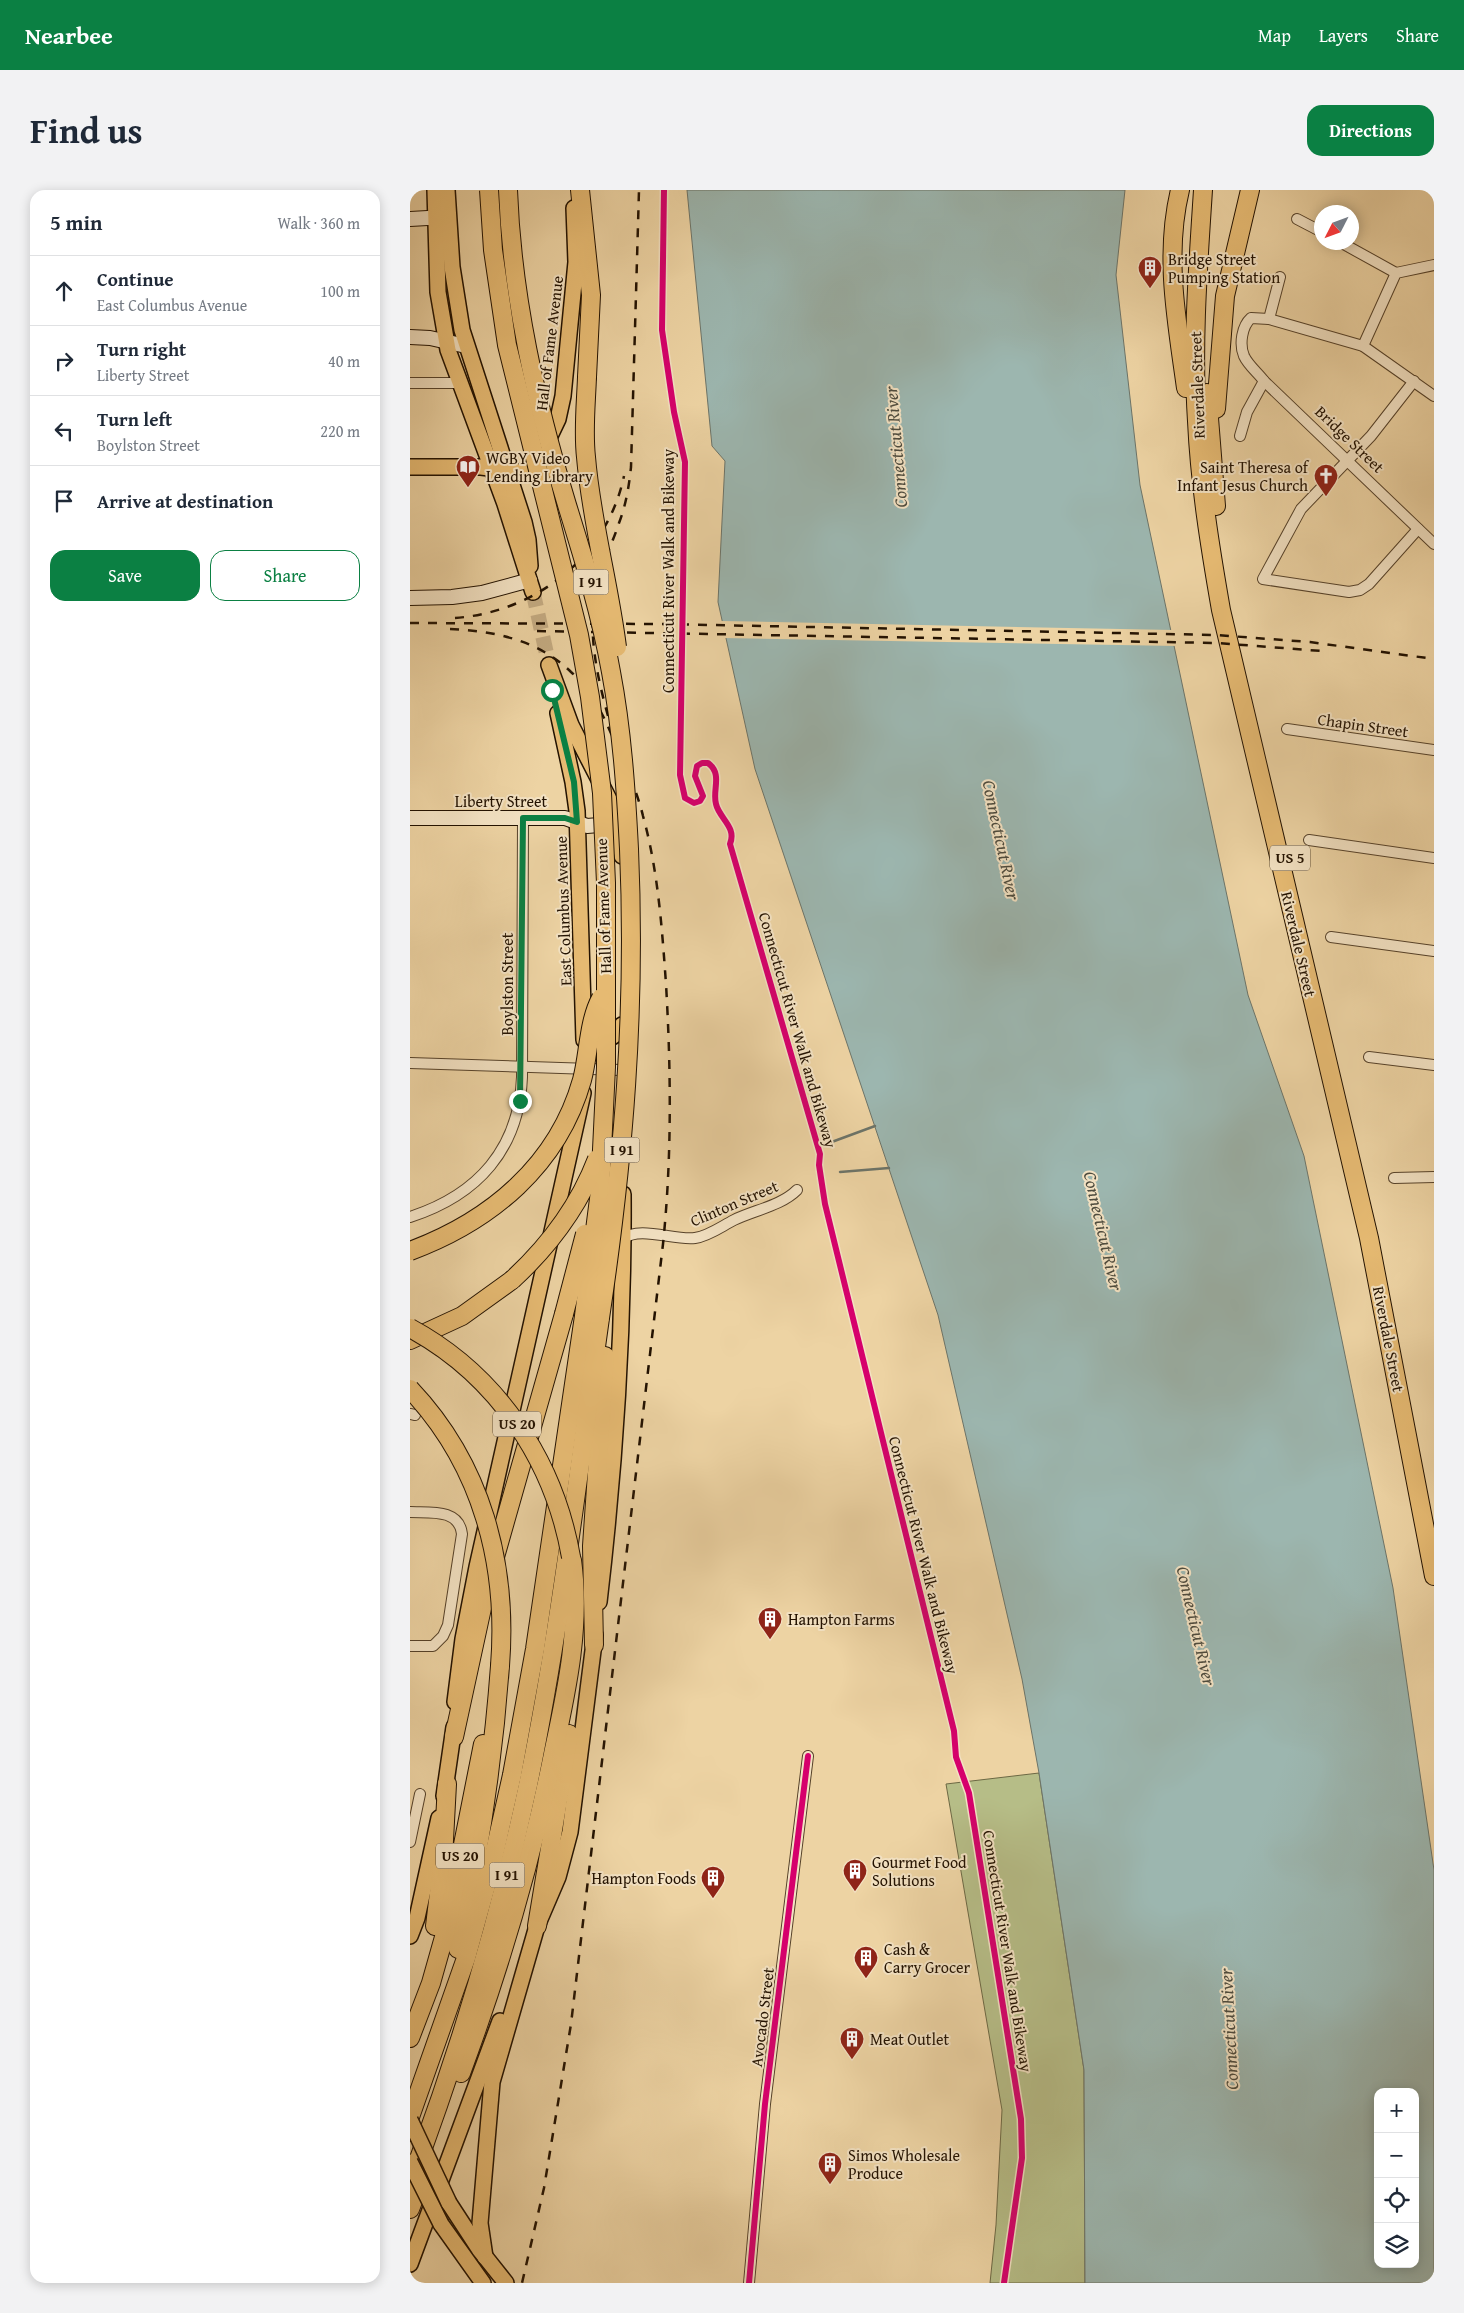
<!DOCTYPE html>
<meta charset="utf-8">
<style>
:root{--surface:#fff;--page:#f2f2f3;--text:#1f2937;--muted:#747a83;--line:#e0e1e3;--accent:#0b8043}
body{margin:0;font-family:"Gentium Book Plus",serif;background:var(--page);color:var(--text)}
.controls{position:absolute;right:15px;bottom:15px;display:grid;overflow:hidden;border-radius:10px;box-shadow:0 2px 12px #0003}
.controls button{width:45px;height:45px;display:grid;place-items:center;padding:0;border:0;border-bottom:1px solid var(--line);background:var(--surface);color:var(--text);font:25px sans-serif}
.compass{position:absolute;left:904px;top:15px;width:45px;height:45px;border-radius:50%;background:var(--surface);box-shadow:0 2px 12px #0003;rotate:228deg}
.stop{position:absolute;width:15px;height:15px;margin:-11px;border:4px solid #0b8043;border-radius:50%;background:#fff}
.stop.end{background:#0b8043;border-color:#fff;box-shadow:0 1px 5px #0008}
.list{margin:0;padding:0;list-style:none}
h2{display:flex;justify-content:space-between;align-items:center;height:65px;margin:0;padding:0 20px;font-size:21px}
h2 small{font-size:16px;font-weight:400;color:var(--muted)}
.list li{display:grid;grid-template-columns:32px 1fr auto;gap:15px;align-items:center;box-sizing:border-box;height:70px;padding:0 20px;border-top:1px solid var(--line)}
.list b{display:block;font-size:19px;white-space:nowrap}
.list p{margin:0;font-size:16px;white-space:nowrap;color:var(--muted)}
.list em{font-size:16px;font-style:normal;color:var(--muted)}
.actions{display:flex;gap:10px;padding:15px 20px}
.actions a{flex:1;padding:11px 0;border:1px solid var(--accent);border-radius:15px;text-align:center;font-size:18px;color:var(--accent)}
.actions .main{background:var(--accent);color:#fff}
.icon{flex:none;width:28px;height:28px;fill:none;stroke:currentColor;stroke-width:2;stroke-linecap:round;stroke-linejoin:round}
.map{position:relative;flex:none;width:1024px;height:2093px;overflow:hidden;border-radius:15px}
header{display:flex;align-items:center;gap:30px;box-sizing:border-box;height:70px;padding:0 25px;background:var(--accent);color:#fff}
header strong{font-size:24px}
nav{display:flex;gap:28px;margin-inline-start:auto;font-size:18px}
.intro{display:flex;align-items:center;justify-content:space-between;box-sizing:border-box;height:120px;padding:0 30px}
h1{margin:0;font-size:35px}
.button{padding:12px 22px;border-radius:15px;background:var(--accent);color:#fff;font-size:18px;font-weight:700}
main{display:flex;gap:30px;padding:0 30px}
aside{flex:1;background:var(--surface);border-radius:15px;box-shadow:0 2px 12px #0003}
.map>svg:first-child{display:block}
.green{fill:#b6bd87;stroke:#6c6844}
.water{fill:#9cb6af;stroke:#6c7469;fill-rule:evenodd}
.pier{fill:#edd3a3}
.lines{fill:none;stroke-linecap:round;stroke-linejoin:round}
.stream{stroke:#6c7469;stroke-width:2.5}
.primary-tunnel{stroke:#c5ac83;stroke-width:15;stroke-dasharray:15 8;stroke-linecap:butt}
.street-casing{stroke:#56422a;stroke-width:12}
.secondary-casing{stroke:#231201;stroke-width:16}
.primary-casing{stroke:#231201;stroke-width:18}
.highway-casing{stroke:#231201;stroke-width:20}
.street{stroke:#f3e2c3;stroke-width:10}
.secondary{stroke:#f3e2c3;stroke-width:14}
.primary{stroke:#e6ba72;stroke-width:15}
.highway{stroke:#e6ba72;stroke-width:18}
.rail{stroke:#231201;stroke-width:2.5;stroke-dasharray:9 9;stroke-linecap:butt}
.primary-bridge-casing{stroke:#231201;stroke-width:18;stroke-linecap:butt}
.highway-bridge-casing{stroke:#231201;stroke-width:20;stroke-linecap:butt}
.primary-bridge{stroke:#e6ba72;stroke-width:15}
.highway-bridge{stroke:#e6ba72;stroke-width:18}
.cycleway-casing{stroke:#f3e2c3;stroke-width:9}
.cycleway{stroke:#d6006c;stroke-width:6}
.route{stroke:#0b8043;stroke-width:6}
.labels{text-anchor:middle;stroke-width:4;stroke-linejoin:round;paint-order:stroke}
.shield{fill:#f3e2c3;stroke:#61503b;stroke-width:1}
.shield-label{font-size:15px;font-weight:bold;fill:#231201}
.poi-label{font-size:16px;fill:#231201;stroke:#f3e2c3;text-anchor:start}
.street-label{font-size:16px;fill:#231201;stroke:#f3e2c3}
.water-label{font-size:18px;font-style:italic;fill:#4d4b3e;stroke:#f3e2c3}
</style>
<header>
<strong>Nearbee</strong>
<nav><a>Map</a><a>Layers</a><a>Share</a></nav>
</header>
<div class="intro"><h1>Find us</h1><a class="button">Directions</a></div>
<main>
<aside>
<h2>5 min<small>Walk · 360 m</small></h2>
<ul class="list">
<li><svg class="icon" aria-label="ahead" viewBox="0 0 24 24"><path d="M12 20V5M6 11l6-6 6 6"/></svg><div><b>Continue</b><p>East Columbus Avenue</p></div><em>100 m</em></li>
<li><svg class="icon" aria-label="right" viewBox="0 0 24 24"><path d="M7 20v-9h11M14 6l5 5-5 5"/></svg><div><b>Turn right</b><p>Liberty Street</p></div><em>40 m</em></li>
<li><svg class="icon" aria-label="left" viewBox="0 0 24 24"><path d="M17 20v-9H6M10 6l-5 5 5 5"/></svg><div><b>Turn left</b><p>Boylston Street</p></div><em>220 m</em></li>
<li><svg class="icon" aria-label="arrive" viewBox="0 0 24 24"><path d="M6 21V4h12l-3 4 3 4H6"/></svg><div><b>Arrive at destination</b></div></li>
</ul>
<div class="actions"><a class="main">Save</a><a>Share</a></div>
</aside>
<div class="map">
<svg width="1024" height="2093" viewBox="0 0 1024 2093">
<rect width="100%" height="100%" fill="#edd3a3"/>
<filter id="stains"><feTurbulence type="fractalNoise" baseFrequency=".004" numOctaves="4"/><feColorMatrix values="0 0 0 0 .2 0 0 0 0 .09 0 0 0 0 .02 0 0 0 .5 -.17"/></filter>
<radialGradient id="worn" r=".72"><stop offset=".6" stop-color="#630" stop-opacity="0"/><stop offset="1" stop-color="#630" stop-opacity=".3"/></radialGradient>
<polygon class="green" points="629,1583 674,1880 675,2093 580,2093 586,2035 592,1920 536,1594"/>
<path class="water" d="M277,0H715L706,85L730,295L838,805L894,966L983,1398L1024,1680V2093H675L674,1880L629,1583L612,1489L528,1125L345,579L308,412L315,271L302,256ZM968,1902H1005V2074H968Z"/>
<polygon class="pier" points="310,431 763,440 767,456 313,448"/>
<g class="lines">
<g class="stream">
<polyline points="419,953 465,936"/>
<polyline points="430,982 479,978"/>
</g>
<polyline class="primary-tunnel" points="123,402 139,475"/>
<defs>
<g id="street">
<polyline points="887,29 912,42"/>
<polyline points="930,52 986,83"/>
<polyline points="859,129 870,87"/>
<polyline points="953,156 986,83 1024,75"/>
<polyline points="1004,191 961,246 891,319 853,389 939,402 950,400 959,394 1008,339"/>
<polyline points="0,193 48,193"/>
<path d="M1024,206L953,156L859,129L841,128C832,136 829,154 834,166C838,175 848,183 854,191L1024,354"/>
<polyline points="830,246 837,222 854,191"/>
<polyline points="877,539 1024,560"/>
<polyline points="899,650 1024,668"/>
<polyline points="921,747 1024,761"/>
<polyline points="959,867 1024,875"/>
<polyline points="0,873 211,880"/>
<polyline points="984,988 1024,987"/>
<path d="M0,1027C68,1005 109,959 112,887L113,628"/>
<path d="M213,1049C229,1035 265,1051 285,1048C299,1046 312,1036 324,1030C344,1020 371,1016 387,1000"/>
<polyline points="0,1224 5,1225"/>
<path d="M0,1322C19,1323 49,1318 52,1344L38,1435L33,1446L23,1456H0"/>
<polyline points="0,1652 10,1604"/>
<polyline points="339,2093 355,1914 398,1566"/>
</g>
<g id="secondary">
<polyline points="0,29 35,27"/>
<polyline points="0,147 20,148 56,156"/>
<polyline points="0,408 42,407 72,403 120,390"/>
<polyline points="0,628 155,628 177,636 189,635 203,639"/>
</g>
<g id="primary">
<polyline points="25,0 28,102 38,160 95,314 123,402"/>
<polyline points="37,0 42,77 52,140 114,332 118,350 120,376"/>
<polyline points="0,277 71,277 110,282 122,279 127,273 148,229 153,206 166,72 164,18"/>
<polyline points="139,475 161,535 204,619 212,666"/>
<polyline points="148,523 163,592 167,621 174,850"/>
<path d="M186,849C199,851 207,846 212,835"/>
<path d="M189,1412C205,1276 214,1141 213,1004"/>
<polyline points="45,1512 53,1449 67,1377 173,903"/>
<polyline points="34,1606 44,1537"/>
<polyline points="0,1746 7,1728 29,1628"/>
<polyline points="39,2013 69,2059 96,2093"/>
<polyline points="31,2034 73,2093"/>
<polyline points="75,2067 70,2033 82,1892 127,1736 148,1687 160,1642 185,1445"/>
<polyline points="0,2074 90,1831"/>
</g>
<g id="highway">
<polyline points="170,0 181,105 177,187"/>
<path d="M770,0C754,66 767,132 776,198"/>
<path d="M793,0C788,77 782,154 787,231C790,295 800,357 811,420L959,1048L1024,1386"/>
<polyline points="797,203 806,316"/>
<polyline points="806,219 815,106 840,0"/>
<polyline points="0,1150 52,1126 102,1090"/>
<polyline points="184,1455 182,1356 195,1166"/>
<polyline points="44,1547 77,1395 154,1124"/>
<polyline points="25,1736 33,1669 37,1594"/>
<polyline points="127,1736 159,1544"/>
<path d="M48,1759C69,1666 83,1571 90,1476"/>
<polyline points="0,1848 21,1793 36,1740 73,1554"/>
<path d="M51,1883C90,1778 121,1673 143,1564C157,1499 171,1436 162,1370"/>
<polyline points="0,1927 56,1768 82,1674 102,1585 125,1459 174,1126"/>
<path d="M0,1993C49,1863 89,1731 118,1595C150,1441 168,1284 190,1128"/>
<polyline points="0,2019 14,1982"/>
</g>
</defs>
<use href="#street" class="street-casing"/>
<use href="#secondary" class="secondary-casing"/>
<use href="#primary" class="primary-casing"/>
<use href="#highway" class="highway-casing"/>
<use href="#street" class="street"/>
<use href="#secondary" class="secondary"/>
<use href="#primary" class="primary"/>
<use href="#highway" class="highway"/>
<g class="rail">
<path d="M45,428C126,422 197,367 214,286"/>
<polyline points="0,433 250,434 806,445 900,452 1024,469"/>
<path d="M40,439C85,441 128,450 161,482C183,501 195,529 206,555C216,578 227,601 233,626C248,680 252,738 256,794C261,880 262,967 253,1054L161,1834L134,1998L112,2093"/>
<polyline points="127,441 807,453 912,461"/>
<path d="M198,526C186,482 176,436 188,391C193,371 203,352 209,333C216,315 219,296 221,277L229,0"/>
</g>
<defs>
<g id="primary-bridge">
<polyline points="0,1930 39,2013"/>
<polyline points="0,1972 31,2034"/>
</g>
<g id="highway-bridge">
<polyline points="79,0 83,60 97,155 169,445 180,507 192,603 196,693 196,877 190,1001 174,1126"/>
<path d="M98,0C102,108 126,212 157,315C174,370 191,425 201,482C212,540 216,600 219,659C226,821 214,968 190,1128"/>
<path d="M177,187C176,214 173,241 176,267C181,330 199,393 207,457"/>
<path d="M0,1061C81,1031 148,975 172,890C179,864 178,832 191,808"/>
<path d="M102,1090C139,1056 169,1016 187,969"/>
<polyline points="154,1124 175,1044"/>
<path d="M0,1138C87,1185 144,1270 161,1367"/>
<path d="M0,1199C72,1275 98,1374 90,1476"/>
</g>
</defs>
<use href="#primary-bridge" class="primary-bridge-casing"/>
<use href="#highway-bridge" class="highway-bridge-casing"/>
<use href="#primary-bridge" class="primary-bridge"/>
<use href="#highway-bridge" class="highway-bridge"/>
<defs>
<g id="cycleway">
<path d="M254,0L252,140L264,222L275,272L270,585L275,608L284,613L290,611L293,606L285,586L287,576L292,573H298C313,584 302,600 306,614C309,628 327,637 320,654L410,964L409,975L415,1014L544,1541L546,1567L559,1603L611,1929L612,1968L594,2093"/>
<polyline points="339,2093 355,1914 398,1566"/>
</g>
</defs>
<use href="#cycleway" class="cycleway-casing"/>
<use href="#cycleway" class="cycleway"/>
</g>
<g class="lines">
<polyline class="route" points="110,911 113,628 155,628 167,632 164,592 142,500"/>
</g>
<defs>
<symbol id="building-pin" viewBox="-11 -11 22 30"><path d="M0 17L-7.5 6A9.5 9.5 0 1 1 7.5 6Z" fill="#8f2418" stroke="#f3e2c3"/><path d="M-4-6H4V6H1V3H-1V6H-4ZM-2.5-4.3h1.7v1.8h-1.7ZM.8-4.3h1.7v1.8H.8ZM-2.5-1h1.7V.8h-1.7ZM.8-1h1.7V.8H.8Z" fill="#fff"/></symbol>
<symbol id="library-pin" viewBox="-11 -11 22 30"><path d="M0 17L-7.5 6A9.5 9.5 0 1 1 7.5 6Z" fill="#8f2418" stroke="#f3e2c3"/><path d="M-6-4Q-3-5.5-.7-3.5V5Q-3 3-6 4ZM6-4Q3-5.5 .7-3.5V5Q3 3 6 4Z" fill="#fff"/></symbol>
<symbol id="church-pin" viewBox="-11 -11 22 30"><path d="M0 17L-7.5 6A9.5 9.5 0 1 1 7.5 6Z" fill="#8f2418" stroke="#f3e2c3"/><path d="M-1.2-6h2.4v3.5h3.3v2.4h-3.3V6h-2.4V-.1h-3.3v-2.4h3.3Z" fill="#fff"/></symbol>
</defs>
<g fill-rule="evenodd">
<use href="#building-pin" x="726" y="64" width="28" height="38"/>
<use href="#library-pin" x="44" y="263" width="28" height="38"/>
<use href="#church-pin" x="902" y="272" width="28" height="38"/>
<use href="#building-pin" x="346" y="1415" width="28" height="38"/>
<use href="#building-pin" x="431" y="1667" width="28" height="38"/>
<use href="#building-pin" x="289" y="1674" width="28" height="38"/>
<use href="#building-pin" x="442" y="1754" width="28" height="38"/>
<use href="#building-pin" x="428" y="1835" width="28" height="38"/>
<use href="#building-pin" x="406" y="1960" width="28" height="38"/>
</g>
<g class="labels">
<g class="shield">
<rect x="163.5" y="379.5" width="35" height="25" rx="4"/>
<rect x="860" y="655.5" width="40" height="25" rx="4"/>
<rect x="194.5" y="947.5" width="35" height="25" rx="4"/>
<rect x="83" y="1221.5" width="48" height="25" rx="4"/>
<rect x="26" y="1653.5" width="48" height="25" rx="4"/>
<rect x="79.5" y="1672.5" width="35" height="25" rx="4"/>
</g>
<g class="shield-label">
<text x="181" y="397">I 91</text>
<text x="880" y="673">US 5</text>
<text x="212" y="965">I 91</text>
<text x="107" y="1239">US 20</text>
<text x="50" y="1671">US 20</text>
<text x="97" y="1690">I 91</text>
</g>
<g class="poi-label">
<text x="758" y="75">Bridge Street<tspan x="758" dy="18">Pumping Station</tspan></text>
<text x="76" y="274">WGBY Video<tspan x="76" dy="18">Lending Library</tspan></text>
<text x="898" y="283" text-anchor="end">Saint Theresa of<tspan x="898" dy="18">Infant Jesus Church</tspan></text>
<text x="378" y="1435">Hampton Farms</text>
<text x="462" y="1678">Gourmet Food<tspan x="462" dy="18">Solutions</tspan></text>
<text x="286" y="1694" text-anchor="end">Hampton Foods</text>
<text x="474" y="1765">Cash &amp;<tspan x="474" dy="18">Carry Grocer</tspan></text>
<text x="460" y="1855">Meat Outlet</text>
<text x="438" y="1971">Simos Wholesale<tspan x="438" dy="18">Produce</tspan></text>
</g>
<g class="street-label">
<text transform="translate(139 153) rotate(-83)" y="6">Hall of Fame Avenue</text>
<text transform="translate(787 195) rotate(-92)" y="6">Riverdale Street</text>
<text transform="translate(940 249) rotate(44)" y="6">Bridge Street</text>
<text transform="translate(258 381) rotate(-90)" y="6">Connecticut River Walk and Bikeway</text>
<text transform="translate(953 535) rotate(8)" y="6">Chapin Street</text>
<text x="91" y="617">Liberty Street</text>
<text transform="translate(193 716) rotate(-92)" y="6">Hall of Fame Avenue</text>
<text transform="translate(153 721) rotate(-92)" y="6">East Columbus Avenue</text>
<text transform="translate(889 754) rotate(77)" y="6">Riverdale Street</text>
<text transform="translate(97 794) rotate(-90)" y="6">Boylston Street</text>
<text transform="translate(388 840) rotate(74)" y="6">Connecticut River Walk and Bikeway</text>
<text transform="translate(324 1013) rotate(-23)" y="6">Clinton Street</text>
<text transform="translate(979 1149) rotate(79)" y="6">Riverdale Street</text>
<text transform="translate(514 1365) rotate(76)" y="6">Connecticut River Walk and Bikeway</text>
<text transform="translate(598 1761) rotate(81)" y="6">Connecticut River Walk and Bikeway</text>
<text transform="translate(352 1827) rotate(-83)" y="6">Avocado Street</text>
</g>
<g class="water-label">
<text transform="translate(486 257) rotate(-95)" y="6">Connecticut River</text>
<text transform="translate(591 650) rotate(78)" y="6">Connecticut River</text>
<text transform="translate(693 1041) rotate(77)" y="6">Connecticut River</text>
<text transform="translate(786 1436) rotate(77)" y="6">Connecticut River</text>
<text transform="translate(819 1839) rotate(-93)" y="6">Connecticut River</text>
</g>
</g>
<rect width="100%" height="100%" filter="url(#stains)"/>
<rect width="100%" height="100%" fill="url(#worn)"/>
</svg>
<div class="controls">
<button>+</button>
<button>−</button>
<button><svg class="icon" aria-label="locate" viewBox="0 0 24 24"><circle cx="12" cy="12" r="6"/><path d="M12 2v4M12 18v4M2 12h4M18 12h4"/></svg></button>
<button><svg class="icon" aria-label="layers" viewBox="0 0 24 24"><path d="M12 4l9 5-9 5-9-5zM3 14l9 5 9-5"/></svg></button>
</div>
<svg class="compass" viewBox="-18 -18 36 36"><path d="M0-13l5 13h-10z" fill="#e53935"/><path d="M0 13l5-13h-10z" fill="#747a83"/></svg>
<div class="stop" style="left:142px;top:500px"></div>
<div class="stop end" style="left:110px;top:911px"></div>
</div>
</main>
